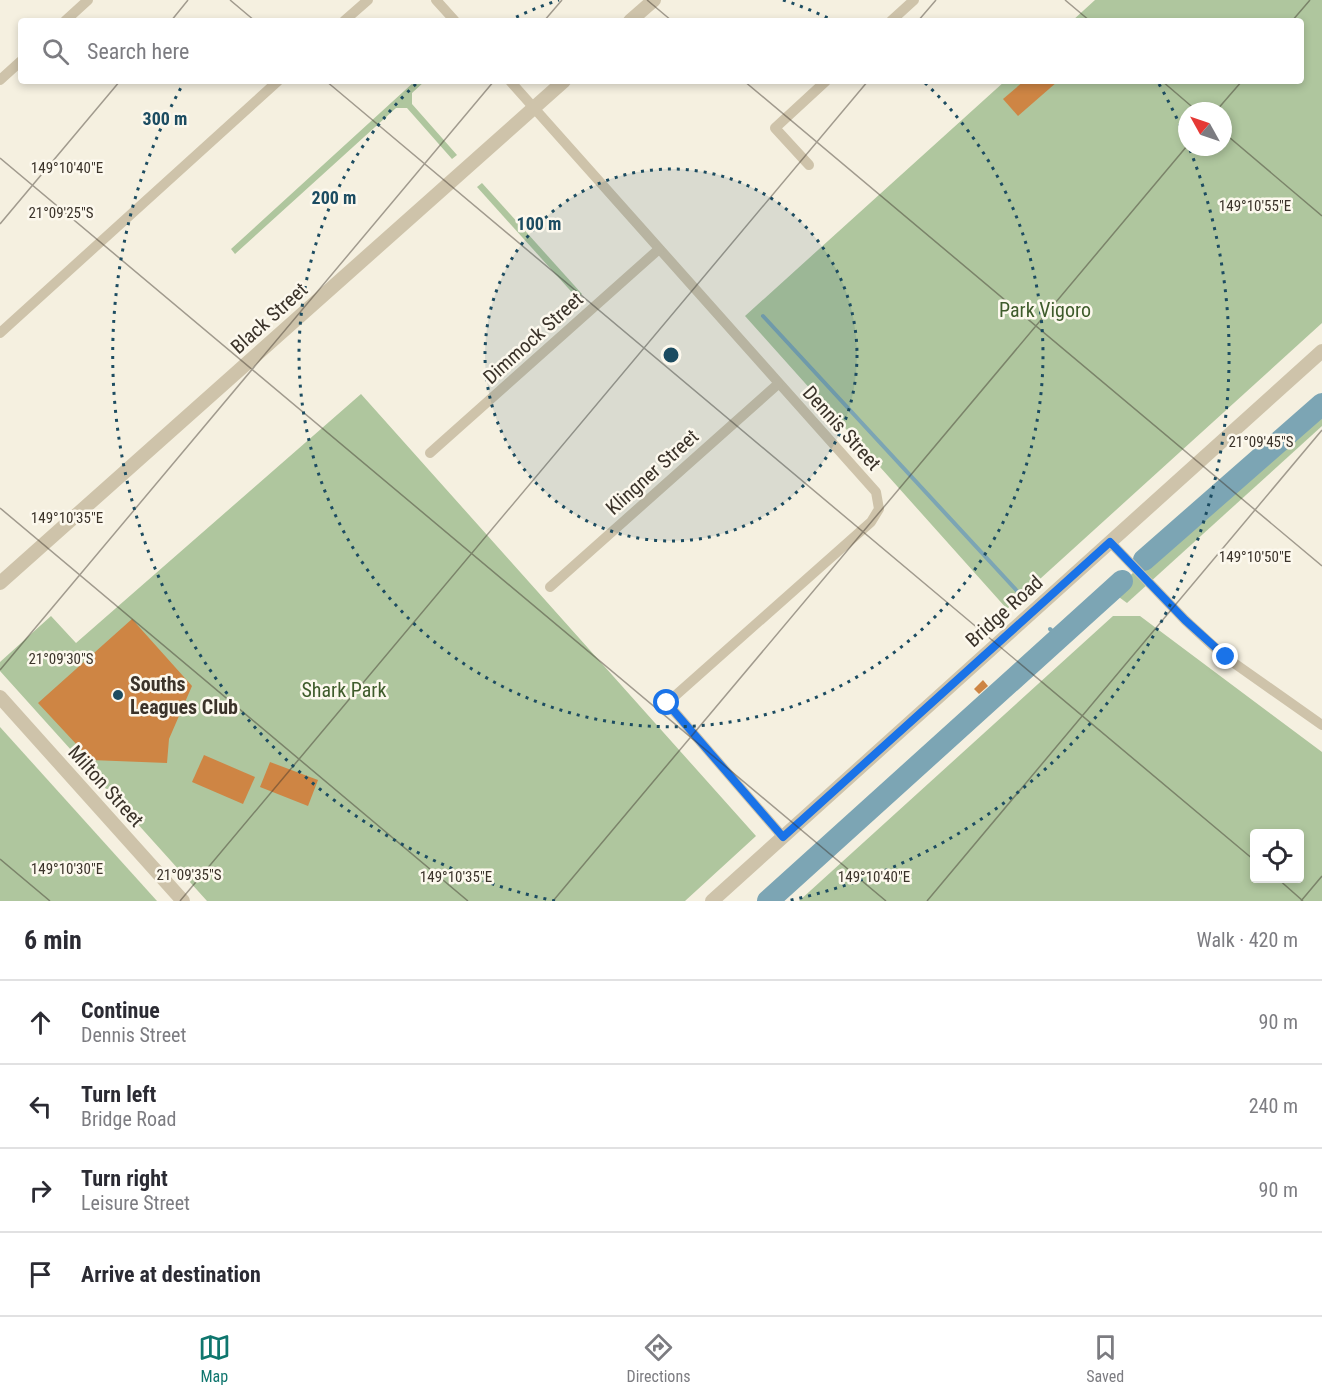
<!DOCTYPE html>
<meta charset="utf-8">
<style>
:root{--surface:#fff;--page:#f7f7f7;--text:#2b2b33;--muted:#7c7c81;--line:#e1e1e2;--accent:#0f766e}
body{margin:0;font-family:"Roboto Condensed",sans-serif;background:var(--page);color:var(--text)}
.controls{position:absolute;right:18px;bottom:18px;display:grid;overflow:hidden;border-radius:6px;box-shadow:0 3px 9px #0003}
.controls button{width:54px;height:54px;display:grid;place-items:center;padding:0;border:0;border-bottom:2px solid var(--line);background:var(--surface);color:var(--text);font:30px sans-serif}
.compass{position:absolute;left:1178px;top:102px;width:54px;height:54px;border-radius:50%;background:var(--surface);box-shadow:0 3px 9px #0003;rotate:310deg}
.stop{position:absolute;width:18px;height:18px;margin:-14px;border:4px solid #1a73e8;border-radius:50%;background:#fff}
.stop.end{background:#1a73e8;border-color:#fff;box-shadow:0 2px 6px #0008}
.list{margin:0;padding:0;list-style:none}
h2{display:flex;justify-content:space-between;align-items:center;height:78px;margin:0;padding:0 24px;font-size:26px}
h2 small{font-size:20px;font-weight:400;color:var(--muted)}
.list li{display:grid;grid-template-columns:39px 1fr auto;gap:18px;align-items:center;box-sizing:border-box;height:84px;padding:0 24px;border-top:2px solid var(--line)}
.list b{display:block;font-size:22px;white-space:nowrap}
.list p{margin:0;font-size:20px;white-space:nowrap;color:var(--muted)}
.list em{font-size:20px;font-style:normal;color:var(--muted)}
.icon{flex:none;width:33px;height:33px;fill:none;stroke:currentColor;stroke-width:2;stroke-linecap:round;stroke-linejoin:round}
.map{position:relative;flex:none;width:1322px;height:901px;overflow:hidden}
.search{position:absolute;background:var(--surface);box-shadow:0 3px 9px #0003;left:18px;right:18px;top:18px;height:66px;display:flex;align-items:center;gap:15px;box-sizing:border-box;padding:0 21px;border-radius:6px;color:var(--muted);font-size:22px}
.sheet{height:414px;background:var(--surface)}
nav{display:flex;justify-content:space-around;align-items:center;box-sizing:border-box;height:84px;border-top:2px solid var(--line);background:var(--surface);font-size:16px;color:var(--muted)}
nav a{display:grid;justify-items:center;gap:3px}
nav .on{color:var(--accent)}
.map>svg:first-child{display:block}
.green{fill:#afc69e;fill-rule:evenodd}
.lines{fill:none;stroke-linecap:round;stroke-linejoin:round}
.stream{stroke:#7ca5b4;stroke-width:4}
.river{stroke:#7ca5b4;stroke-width:22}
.building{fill:#ce8544}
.minor{stroke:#cec3aa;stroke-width:10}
.tertiary{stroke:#cec3aa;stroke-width:14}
.route{stroke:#1a73e8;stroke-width:8}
.ticks{fill:none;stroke:#3b332a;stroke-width:1.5;stroke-opacity:0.45}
.ring{fill:none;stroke:#1c4c61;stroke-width:3;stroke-dasharray:3 6}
.poi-dot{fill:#1c4c61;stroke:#fcf8ed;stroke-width:2}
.labels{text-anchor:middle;stroke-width:5;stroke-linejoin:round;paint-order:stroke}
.park-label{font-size:20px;fill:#3f5c2c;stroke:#fcf8ed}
.street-label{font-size:20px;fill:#3b332a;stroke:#fcf8ed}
.poi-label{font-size:20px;font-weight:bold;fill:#3b332a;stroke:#fcf8ed;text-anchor:start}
.ticks-label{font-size:15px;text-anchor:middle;fill:#3b332a;stroke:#fcf8ed;stroke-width:5;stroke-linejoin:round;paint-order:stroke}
.centre{fill:#1c4c61;stroke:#fcf8ed;stroke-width:3}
.ring-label{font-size:18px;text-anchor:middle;font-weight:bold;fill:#1c4c61;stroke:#fcf8ed;stroke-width:5;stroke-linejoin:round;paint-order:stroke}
</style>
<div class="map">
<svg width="1322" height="901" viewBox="0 0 1322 901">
<rect width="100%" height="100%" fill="#f5f0e0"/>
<g class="green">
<path d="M1095,0H1322V323L1007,609L745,316L1005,81H1301V21H1072ZM1187,111H1223V147H1187Z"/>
<polygon points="415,81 425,81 412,93 412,104 457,155 452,159 407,108 396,108 235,254 231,249"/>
<polygon points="482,183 582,294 577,298 477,187"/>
<polygon points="361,394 756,836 685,901 207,901 0,671 0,662 51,616 76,643"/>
<polygon points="1322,401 1322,426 1127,603 1112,592"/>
<path d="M1113,616H1140L1322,752V901H799ZM1254,834H1300V878H1254Z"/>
<polygon points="0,727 157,901 0,901"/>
</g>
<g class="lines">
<g class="stream">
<polyline points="763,316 1018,592"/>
<polyline points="1050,629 1059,638"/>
</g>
<g class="river">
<polyline points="1144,560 1322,404"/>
<polyline points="768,901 1122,581"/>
</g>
</g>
<g class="building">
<polygon points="1024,81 1057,82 1018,116 1003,99"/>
<polygon points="132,619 192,686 169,739 167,763 91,760 38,703"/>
<polygon points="983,680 988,686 979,694 974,689"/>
<polygon points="204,755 255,777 243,804 192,782"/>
<polygon points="270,762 318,780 308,806 260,787"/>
</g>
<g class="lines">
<g class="minor">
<polyline points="436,0 455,21"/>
<polyline points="65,21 88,0"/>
<polyline points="344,21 368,0"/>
<polyline points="891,21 914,0"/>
<polyline points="0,80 21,61"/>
<polyline points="510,81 876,492 879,509 871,522 667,703 783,837"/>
<polyline points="809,165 775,128 826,81"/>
<polyline points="0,333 278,81"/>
<polyline points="430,453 659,249"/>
<polyline points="1110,542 1185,620 1224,656 1322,725"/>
<polyline points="550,587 778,384"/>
</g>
<g class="tertiary">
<polyline points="630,21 654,0"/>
<polyline points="0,583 564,81"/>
<polyline points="0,697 183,901"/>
<polyline points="712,901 1322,351"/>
</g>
</g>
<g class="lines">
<polyline class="route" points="667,703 783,837 1110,542 1185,620 1226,657"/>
</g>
<path class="ticks" d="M230,0L255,21M647,0L672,21M1065,0L1090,21M171,21L188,0M544,21L562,0M918,21L936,0M1292,21L1310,0M326,81L1254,860M744,81L1322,566M1162,81L1197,111M1216,111L1242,81M1223,132L1322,216M0,158L886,901M0,224L120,81M0,508L468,901M0,670L494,81M0,859L50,901M1277,878L1303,901M180,901L868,81M553,901L1187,146M927,901L1322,430M1301,901L1322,876"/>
<circle cx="671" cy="355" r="186" fill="#1c4c61" fill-opacity=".12"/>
<g class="ring">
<circle cx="671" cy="355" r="186"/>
<path d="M508 21A372 372 0 0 1 559 0M783 0A372 372 0 0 1 834 21M925 83A372 372 0 1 1 417 83"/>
<path d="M555 901A558 558 0 0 1 183 84M1159 84A558 558 0 0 1 1187 141M1190 150A558 558 0 0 1 787 901"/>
</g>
<circle class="poi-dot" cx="118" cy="695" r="6"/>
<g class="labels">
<g class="park-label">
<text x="1045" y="317">Park Vigoro</text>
<text x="344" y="697">Shark Park</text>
</g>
<g class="street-label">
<text transform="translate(269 318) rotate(-42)" y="7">Black Street</text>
<text transform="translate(533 338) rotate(-42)" y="7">Dimmock Street</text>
<text transform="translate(842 428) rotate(48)" y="7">Dennis Street</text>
<text transform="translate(652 472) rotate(-42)" y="7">Klingner Street</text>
<text transform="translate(1004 611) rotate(-42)" y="7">Bridge Road</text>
<text transform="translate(106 786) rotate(48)" y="7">Milton Street</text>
</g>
<g class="poi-label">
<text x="130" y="691">Souths<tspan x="130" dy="23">Leagues Club</tspan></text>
</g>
</g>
<g class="ticks-label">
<text x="67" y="173">149°10'40"E</text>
<text x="1255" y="211">149°10'55"E</text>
<text x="61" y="218">21°09'25"S</text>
<text x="1261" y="447">21°09'45"S</text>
<text x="67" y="523">149°10'35"E</text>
<text x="1255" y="562">149°10'50"E</text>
<text x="61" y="664">21°09'30"S</text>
<text x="67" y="874">149°10'30"E</text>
<text x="189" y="880">21°09'35"S</text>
<text x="456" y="882">149°10'35"E</text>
<text x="874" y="882">149°10'40"E</text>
</g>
<circle cx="671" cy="355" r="9" class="centre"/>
<g class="ring-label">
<text x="165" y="125">300 m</text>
<text x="334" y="204">200 m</text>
<text x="539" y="230">100 m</text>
</g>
</svg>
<div class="controls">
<button><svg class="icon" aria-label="locate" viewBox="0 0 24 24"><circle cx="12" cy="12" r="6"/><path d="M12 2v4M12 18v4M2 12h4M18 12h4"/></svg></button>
</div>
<svg class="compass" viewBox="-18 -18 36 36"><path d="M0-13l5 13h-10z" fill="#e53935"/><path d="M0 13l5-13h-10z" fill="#7c7c81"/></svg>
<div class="stop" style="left:667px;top:703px"></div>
<div class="stop end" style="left:1226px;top:657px"></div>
<div class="search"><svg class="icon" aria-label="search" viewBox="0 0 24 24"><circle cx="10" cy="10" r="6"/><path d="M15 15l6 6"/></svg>Search here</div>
</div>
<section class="sheet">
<h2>6 min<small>Walk · 420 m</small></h2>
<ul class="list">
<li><svg class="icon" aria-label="ahead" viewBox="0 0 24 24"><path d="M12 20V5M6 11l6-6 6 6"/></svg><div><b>Continue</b><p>Dennis Street</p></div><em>90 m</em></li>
<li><svg class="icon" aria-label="left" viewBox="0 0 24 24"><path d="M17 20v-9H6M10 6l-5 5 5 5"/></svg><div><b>Turn left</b><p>Bridge Road</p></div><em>240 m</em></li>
<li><svg class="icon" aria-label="right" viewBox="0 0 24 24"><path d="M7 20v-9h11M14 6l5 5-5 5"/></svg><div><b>Turn right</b><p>Leisure Street</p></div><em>90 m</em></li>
<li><svg class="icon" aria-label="arrive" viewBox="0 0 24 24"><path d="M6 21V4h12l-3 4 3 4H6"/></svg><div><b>Arrive at destination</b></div></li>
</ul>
</section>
<nav>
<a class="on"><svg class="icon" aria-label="map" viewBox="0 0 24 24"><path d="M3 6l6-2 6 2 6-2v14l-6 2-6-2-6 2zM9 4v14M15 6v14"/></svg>Map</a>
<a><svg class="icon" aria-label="directions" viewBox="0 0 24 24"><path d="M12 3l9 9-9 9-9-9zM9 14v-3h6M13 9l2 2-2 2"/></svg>Directions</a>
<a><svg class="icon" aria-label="saved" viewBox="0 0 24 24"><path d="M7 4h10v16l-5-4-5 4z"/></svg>Saved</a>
</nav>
